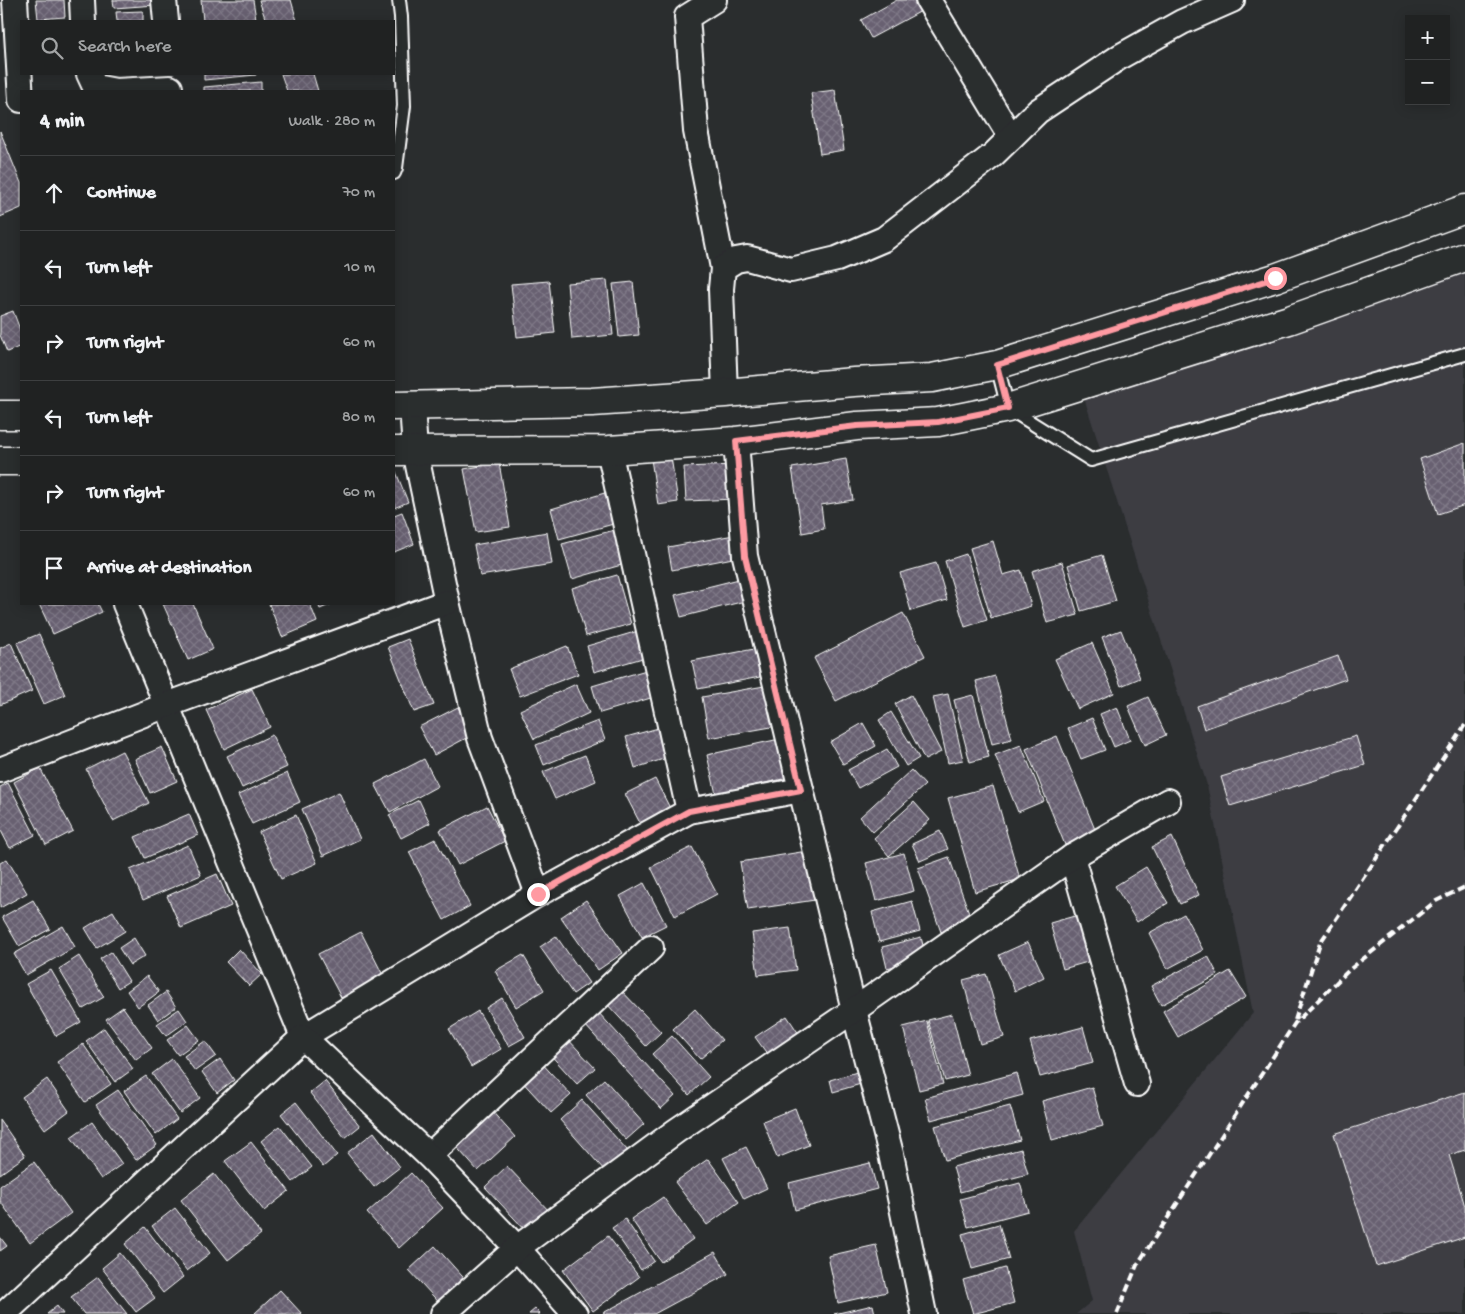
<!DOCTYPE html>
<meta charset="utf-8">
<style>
:root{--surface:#202222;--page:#282a2a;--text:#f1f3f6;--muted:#a2a4a5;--line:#3d3f40}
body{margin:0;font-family:"Gochi Hand",sans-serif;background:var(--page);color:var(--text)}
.controls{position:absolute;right:15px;top:15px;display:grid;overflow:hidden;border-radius:0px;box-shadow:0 2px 12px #0003}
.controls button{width:45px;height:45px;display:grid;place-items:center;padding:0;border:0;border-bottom:1px solid var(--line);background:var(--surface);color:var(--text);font:25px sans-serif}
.stop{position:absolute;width:15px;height:15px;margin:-11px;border:4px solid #ff9aa2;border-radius:50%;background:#fff}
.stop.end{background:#ff9aa2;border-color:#fff;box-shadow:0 1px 5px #0008}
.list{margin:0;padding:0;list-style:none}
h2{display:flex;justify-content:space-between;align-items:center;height:65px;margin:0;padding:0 20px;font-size:21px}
h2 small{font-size:16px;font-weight:400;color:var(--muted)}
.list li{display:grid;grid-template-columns:32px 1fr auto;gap:15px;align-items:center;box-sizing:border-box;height:75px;padding:0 20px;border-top:1px solid var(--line)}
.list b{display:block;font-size:19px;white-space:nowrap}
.list em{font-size:16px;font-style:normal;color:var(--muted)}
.icon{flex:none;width:28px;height:28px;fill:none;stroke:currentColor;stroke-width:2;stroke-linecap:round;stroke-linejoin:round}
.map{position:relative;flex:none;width:1465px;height:1314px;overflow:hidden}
.search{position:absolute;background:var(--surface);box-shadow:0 2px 12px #0003;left:20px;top:20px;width:375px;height:55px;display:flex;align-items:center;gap:12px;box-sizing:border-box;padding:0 18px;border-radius:0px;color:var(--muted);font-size:19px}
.panel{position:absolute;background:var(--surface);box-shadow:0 2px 12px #0003;left:20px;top:90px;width:375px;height:515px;border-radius:0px}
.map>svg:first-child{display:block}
.built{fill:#3c3c42}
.building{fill:url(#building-cross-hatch);stroke:#fff}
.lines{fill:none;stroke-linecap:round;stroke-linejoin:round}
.lane-casing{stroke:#fff;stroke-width:16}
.street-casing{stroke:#fff;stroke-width:28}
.secondary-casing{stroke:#fff;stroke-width:31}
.lane{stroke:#2a2d2e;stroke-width:12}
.street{stroke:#2a2d2e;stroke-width:24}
.secondary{stroke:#2a2d2e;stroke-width:28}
.rail{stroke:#fff;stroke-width:4;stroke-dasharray:8 4;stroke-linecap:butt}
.route{stroke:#ff9aa2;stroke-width:6}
</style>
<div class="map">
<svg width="1465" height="1314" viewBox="0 0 1465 1314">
<defs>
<pattern id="building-cross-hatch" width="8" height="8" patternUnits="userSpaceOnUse" patternTransform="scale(1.25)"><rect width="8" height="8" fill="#676071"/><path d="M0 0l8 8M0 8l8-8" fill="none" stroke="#7e7886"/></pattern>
</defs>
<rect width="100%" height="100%" fill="#2a2d2e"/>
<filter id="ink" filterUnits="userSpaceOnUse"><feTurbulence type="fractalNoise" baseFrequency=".02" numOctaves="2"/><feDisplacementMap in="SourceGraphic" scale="10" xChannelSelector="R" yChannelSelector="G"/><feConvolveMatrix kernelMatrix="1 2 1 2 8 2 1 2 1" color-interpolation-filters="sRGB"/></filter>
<g filter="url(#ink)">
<polygon class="built" points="1465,261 1465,1314 1076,1314 1092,1301 1074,1231 1253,1013 1207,785 1079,382"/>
<g class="building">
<polygon points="36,0 64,0 65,17 38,19"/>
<polygon points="113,0 155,0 156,5 114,8"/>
<polygon points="201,0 253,0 256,19 233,21 203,21"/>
<polygon points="259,0 291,0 297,21 266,21"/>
<polygon points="897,0 922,0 927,8 871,38 861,20"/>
<polygon points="143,11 143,21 117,21 116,12"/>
<polygon points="204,74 256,74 256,75 204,80"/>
<polygon points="281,74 313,74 318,91 287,91"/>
<polygon points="261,82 261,91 204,91 204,87"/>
<polygon points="835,90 844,150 820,154 811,93"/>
<polygon points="0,131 21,183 21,208 0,217"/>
<polygon points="607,280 613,335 572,339 567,283"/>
<polygon points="549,281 555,333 517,337 511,284"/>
<polygon points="633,282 639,335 619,337 613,284"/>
<polygon points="13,311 21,332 21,346 7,352 0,335 0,316"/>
<polygon points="1465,443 1465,505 1438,514 1420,459"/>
<polygon points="671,457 678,502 658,505 651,459"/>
<polygon points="846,459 853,500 821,505 824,529 802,533 792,468"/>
<polygon points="499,463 510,527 476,532 464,469"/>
<polygon points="734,465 736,499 686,501 684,467"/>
<polygon points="394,467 408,502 394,508"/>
<polygon points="608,492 617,523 559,539 551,509"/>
<polygon points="402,512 414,544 394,552 394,515"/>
<polygon points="622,528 632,562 572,579 562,544"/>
<polygon points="547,532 552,564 480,576 474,545"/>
<polygon points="734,535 738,557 672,570 668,547"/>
<polygon points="993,541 1003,575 1021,570 1031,606 991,618 970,548"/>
<polygon points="966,554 987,620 965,627 945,561"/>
<polygon points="1102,555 1116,601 1081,611 1068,565"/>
<polygon points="1062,562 1078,615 1047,623 1032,571"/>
<polygon points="936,563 947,600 911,611 900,573"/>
<polygon points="617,575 631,624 586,636 572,588"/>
<polygon points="743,578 749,600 681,617 675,595"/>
<polygon points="39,604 98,604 102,612 53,634"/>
<polygon points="163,604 193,604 213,649 188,660"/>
<polygon points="269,604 310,604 317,622 282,637"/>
<polygon points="318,604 332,604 320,609"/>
<polygon points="903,613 925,656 836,701 814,658"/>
<polygon points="645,629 653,655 594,672 587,646"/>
<polygon points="1121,630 1140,678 1121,686 1102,637"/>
<polygon points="39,634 65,695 44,704 17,643"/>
<polygon points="408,639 434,705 414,712 388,647"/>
<polygon points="11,643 32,691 0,705 0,648"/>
<polygon points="1092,643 1114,693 1078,709 1055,659"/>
<polygon points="567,646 578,674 520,696 509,669"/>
<polygon points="754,649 760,677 698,689 692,661"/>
<polygon points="1338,656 1346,679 1204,729 1197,706"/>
<polygon points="653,668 661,695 600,713 592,686"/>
<polygon points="995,676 1012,739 992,744 976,681"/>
<polygon points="576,684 589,713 534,739 520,710"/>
<polygon points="770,685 777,726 709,738 702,697"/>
<polygon points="252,689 270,727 224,749 206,710"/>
<polygon points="948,694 963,760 948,763 933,697"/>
<polygon points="911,695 941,752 925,760 895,704"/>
<polygon points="973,695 989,757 970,762 954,700"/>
<polygon points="1148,697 1166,735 1145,745 1128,706"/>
<polygon points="458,707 472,735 434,755 419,727"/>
<polygon points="1117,707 1130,740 1114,747 1100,714"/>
<polygon points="891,712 919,758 906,766 879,720"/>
<polygon points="1092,718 1105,750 1081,759 1068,728"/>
<polygon points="598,721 605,740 544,765 536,745"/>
<polygon points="863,723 876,746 843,764 830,742"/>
<polygon points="662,727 670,757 635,768 626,737"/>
<polygon points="272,735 287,767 242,788 227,756"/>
<polygon points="1057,736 1096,832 1065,845 1026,749"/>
<polygon points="1356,736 1365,765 1230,806 1221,777"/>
<polygon points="784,738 792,777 716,794 707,755"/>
<polygon points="1021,745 1044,801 1018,812 995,755"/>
<polygon points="162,747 177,781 150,793 135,759"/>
<polygon points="887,749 897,767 858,788 848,770"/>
<polygon points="122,751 149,803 113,821 86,769"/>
<polygon points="585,755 596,781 555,799 543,772"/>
<polygon points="424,759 438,786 390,812 375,784"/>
<polygon points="40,768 73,831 46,845 14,782"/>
<polygon points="911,770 925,785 873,832 860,817"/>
<polygon points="287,773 300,802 252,824 238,795"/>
<polygon points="655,779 672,812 642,827 625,794"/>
<polygon points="8,783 35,835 10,848 0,829 0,787"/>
<polygon points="993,786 1020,879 975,892 948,798"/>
<polygon points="339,792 360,839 323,856 302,809"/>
<polygon points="419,800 430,823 401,838 389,815"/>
<polygon points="914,802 930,820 889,856 874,838"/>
<polygon points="487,806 505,841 458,865 440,830"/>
<polygon points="189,814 198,835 145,858 135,837"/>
<polygon points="296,815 317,863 281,879 259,832"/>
<polygon points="940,831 948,849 920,861 912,844"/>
<polygon points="1172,837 1199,895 1180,904 1152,847"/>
<polygon points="435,839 470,906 444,920 409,852"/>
<polygon points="188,845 201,875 143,900 130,870"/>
<polygon points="692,847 717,894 675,916 651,867"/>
<polygon points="807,851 815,900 748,910 740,862"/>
<polygon points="904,853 914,891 876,901 866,863"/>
<polygon points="949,857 972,921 941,932 918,868"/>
<polygon points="7,859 27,893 0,908 0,863"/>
<polygon points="1146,867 1168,903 1137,922 1115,886"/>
<polygon points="217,874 231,906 181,928 167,896"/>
<polygon points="644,883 666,925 642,937 620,896"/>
<polygon points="33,900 50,929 19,946 2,917"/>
<polygon points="586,900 623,953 598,970 561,917"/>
<polygon points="912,901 920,931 879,942 872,912"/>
<polygon points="113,911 125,931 97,948 85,928"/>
<polygon points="1184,914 1203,950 1167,969 1149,933"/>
<polygon points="1078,915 1091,961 1063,969 1050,923"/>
<polygon points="63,926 75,947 26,975 14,954"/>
<polygon points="790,928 796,970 758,975 752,933"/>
<polygon points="361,932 386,981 344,1003 318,954"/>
<polygon points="556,936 589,983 573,994 540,947"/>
<polygon points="921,937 926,958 887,968 882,947"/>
<polygon points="134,938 145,956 130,965 119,948"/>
<polygon points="1028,942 1044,977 1015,991 999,955"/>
<polygon points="239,949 262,974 249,986 226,962"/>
<polygon points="111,952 129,981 118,988 100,959"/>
<polygon points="523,955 544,990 516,1007 495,971"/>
<polygon points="79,956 104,997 83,1009 59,969"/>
<polygon points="1208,956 1218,975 1161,1005 1151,986"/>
<polygon points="51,970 81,1022 56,1036 26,984"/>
<polygon points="1230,971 1246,997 1178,1037 1163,1011"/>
<polygon points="986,974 1004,1037 980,1044 963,980"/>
<polygon points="147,976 159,992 138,1007 127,991"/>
<polygon points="620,989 661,1032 646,1046 606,1003"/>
<polygon points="166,992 176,1007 158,1020 148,1005"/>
<polygon points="502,998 525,1037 509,1046 486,1008"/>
<polygon points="123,1007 152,1048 136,1060 106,1019"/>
<polygon points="179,1009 187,1021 166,1036 157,1024"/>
<polygon points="695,1009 722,1040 700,1059 673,1029"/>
<polygon points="478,1011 501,1049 471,1067 449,1029"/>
<polygon points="597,1011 675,1096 661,1109 584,1024"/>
<polygon points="952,1014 968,1075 945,1081 928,1020"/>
<polygon points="787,1016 799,1034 768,1055 755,1037"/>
<polygon points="927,1021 943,1084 919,1090 903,1027"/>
<polygon points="188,1025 199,1040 178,1055 167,1040"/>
<polygon points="1083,1027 1093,1063 1040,1077 1030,1041"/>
<polygon points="104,1028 133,1069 115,1082 86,1041"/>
<polygon points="564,1035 595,1068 577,1084 547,1051"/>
<polygon points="672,1036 709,1077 689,1095 652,1054"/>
<polygon points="205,1041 216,1056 195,1071 184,1056"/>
<polygon points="83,1044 111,1084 85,1102 57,1062"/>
<polygon points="172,1059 200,1098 180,1113 152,1074"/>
<polygon points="220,1059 234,1080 217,1093 202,1072"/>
<polygon points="539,1060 571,1095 551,1113 519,1078"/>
<polygon points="857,1072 861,1084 833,1092 830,1080"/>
<polygon points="1017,1073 1023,1095 931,1120 925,1098"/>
<polygon points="146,1076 177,1119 156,1135 124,1091"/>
<polygon points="47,1079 69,1111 45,1129 22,1097"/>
<polygon points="604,1079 644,1124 626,1140 586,1095"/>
<polygon points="325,1081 360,1126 345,1138 310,1093"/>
<polygon points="1092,1087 1103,1126 1052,1140 1042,1101"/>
<polygon points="118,1090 157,1145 136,1160 96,1105"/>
<polygon points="1465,1092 1465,1150 1449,1155 1465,1206 1465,1237 1376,1266 1334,1134"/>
<polygon points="582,1100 628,1151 605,1171 560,1120"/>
<polygon points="296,1102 337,1155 323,1167 281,1114"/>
<polygon points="1010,1106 1020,1140 945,1160 935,1126"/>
<polygon points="489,1108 515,1137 478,1171 452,1142"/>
<polygon points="795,1108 809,1145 777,1158 763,1121"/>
<polygon points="0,1120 25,1156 0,1174"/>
<polygon points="92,1122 122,1164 101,1179 71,1137"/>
<polygon points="280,1126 312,1167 293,1182 261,1141"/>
<polygon points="374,1132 400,1167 374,1187 347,1153"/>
<polygon points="251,1142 289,1191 264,1211 225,1161"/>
<polygon points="746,1147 767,1188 744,1199 723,1158"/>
<polygon points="1021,1149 1028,1174 960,1192 953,1167"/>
<polygon points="708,1159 739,1202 707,1225 675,1182"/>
<polygon points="34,1162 71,1213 30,1243 0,1201 0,1186"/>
<polygon points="870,1163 877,1189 795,1210 789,1183"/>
<polygon points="507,1166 550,1212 528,1233 485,1187"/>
<polygon points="411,1173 443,1208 399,1248 367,1213"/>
<polygon points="214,1174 261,1234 228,1260 181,1200"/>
<polygon points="1020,1183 1028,1211 968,1227 960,1199"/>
<polygon points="663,1197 693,1239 661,1262 631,1219"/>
<polygon points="175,1208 210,1253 187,1271 152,1226"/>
<polygon points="625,1219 654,1261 641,1270 612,1228"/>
<polygon points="999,1224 1009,1259 972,1269 962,1234"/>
<polygon points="145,1227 183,1277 163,1293 125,1244"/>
<polygon points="608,1236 639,1277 593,1311 563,1270"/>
<polygon points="0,1237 7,1246 0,1251"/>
<polygon points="876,1245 887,1292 838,1303 828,1256"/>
<polygon points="435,1246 471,1286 445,1309 409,1270"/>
<polygon points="715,1252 728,1274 654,1314 604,1314 603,1313"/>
<polygon points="120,1253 155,1298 136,1312 102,1268"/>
<polygon points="1005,1268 1014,1303 973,1314 963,1280"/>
<polygon points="98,1277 127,1314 84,1314 71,1297"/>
<polygon points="280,1290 302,1314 256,1314 255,1313"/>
<polygon points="873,1305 875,1314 834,1314"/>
<polygon points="57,1306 63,1314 47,1314"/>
<polygon points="535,1309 540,1314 529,1314"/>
</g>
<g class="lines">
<defs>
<g id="lane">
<polyline points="394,173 396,168 404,106 401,17 399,0"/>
<polyline points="997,365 1008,408 1091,460 1465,354"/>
</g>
<g id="street">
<polyline points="15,0 21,100"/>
<polyline points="82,0 83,21"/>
<polyline points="164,0 166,21"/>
<polyline points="714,0 687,17 696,131 723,268"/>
<polyline points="928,0 1011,137"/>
<polyline points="89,74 95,87 116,91 170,88"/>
<polyline points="725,393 721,289 723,268 736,260 747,258 791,270 837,259 884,239 993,155 1038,111 1121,56 1182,22 1232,0"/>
<polyline points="736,441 745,556 854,1010 891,1154 924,1314"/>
<polyline points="609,450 689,811"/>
<polyline points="125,604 303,1037 538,894 480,738 447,602 415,451 412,405"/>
<polyline points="0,770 167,705 447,602"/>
<polyline points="1072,857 1137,1084"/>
<polyline points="538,894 689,811 801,790"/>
<polyline points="429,1156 651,948"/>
<polyline points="4,1314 303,1037 429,1156 517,1248 575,1314"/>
<polyline points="443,1314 517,1248 676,1131 854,1010 1072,857 1168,801"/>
</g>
<g id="secondary">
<polyline points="394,406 592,402 725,393 854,382 932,378 997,365 1275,278 1465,209"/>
<polyline points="0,415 21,415"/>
<polyline points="394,451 609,450 736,441 857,426 938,422 1008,408 1289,320 1465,257"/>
<polyline points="0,461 21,461"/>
</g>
</defs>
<use href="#lane" class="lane-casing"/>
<use href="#street" class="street-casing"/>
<use href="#secondary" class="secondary-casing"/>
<use href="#lane" class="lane"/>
<use href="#street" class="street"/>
<use href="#secondary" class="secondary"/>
<g class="rail">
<polyline points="1295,1020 1320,943 1465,725"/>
<polyline points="1117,1314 1137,1265 1295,1023 1349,970 1436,901 1465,887"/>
</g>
</g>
</g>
<g class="lines" filter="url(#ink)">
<polyline class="route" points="538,894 689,811 801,790 745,556 736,441 857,426 938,422 1008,408 997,365 1275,278"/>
</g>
</svg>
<div class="controls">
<button>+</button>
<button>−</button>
</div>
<div class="stop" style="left:1275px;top:278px"></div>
<div class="stop end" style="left:538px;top:894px"></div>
<div class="search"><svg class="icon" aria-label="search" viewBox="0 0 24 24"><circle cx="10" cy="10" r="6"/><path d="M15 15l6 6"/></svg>Search here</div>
<section class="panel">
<h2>4 min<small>Walk · 280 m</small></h2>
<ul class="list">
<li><svg class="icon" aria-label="ahead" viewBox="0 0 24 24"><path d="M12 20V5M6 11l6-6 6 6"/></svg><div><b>Continue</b></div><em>70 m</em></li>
<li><svg class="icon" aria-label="left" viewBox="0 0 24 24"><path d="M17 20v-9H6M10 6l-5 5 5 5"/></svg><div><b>Turn left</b></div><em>10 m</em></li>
<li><svg class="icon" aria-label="right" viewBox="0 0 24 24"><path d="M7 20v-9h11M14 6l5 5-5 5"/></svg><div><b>Turn right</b></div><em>60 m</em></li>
<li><svg class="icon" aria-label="left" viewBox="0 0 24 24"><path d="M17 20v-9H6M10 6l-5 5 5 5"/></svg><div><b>Turn left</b></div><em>80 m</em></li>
<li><svg class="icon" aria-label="right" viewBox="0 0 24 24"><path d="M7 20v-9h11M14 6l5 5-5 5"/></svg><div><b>Turn right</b></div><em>60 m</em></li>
<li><svg class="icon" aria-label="arrive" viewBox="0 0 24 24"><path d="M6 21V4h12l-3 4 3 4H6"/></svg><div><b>Arrive at destination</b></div></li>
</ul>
</section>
</div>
